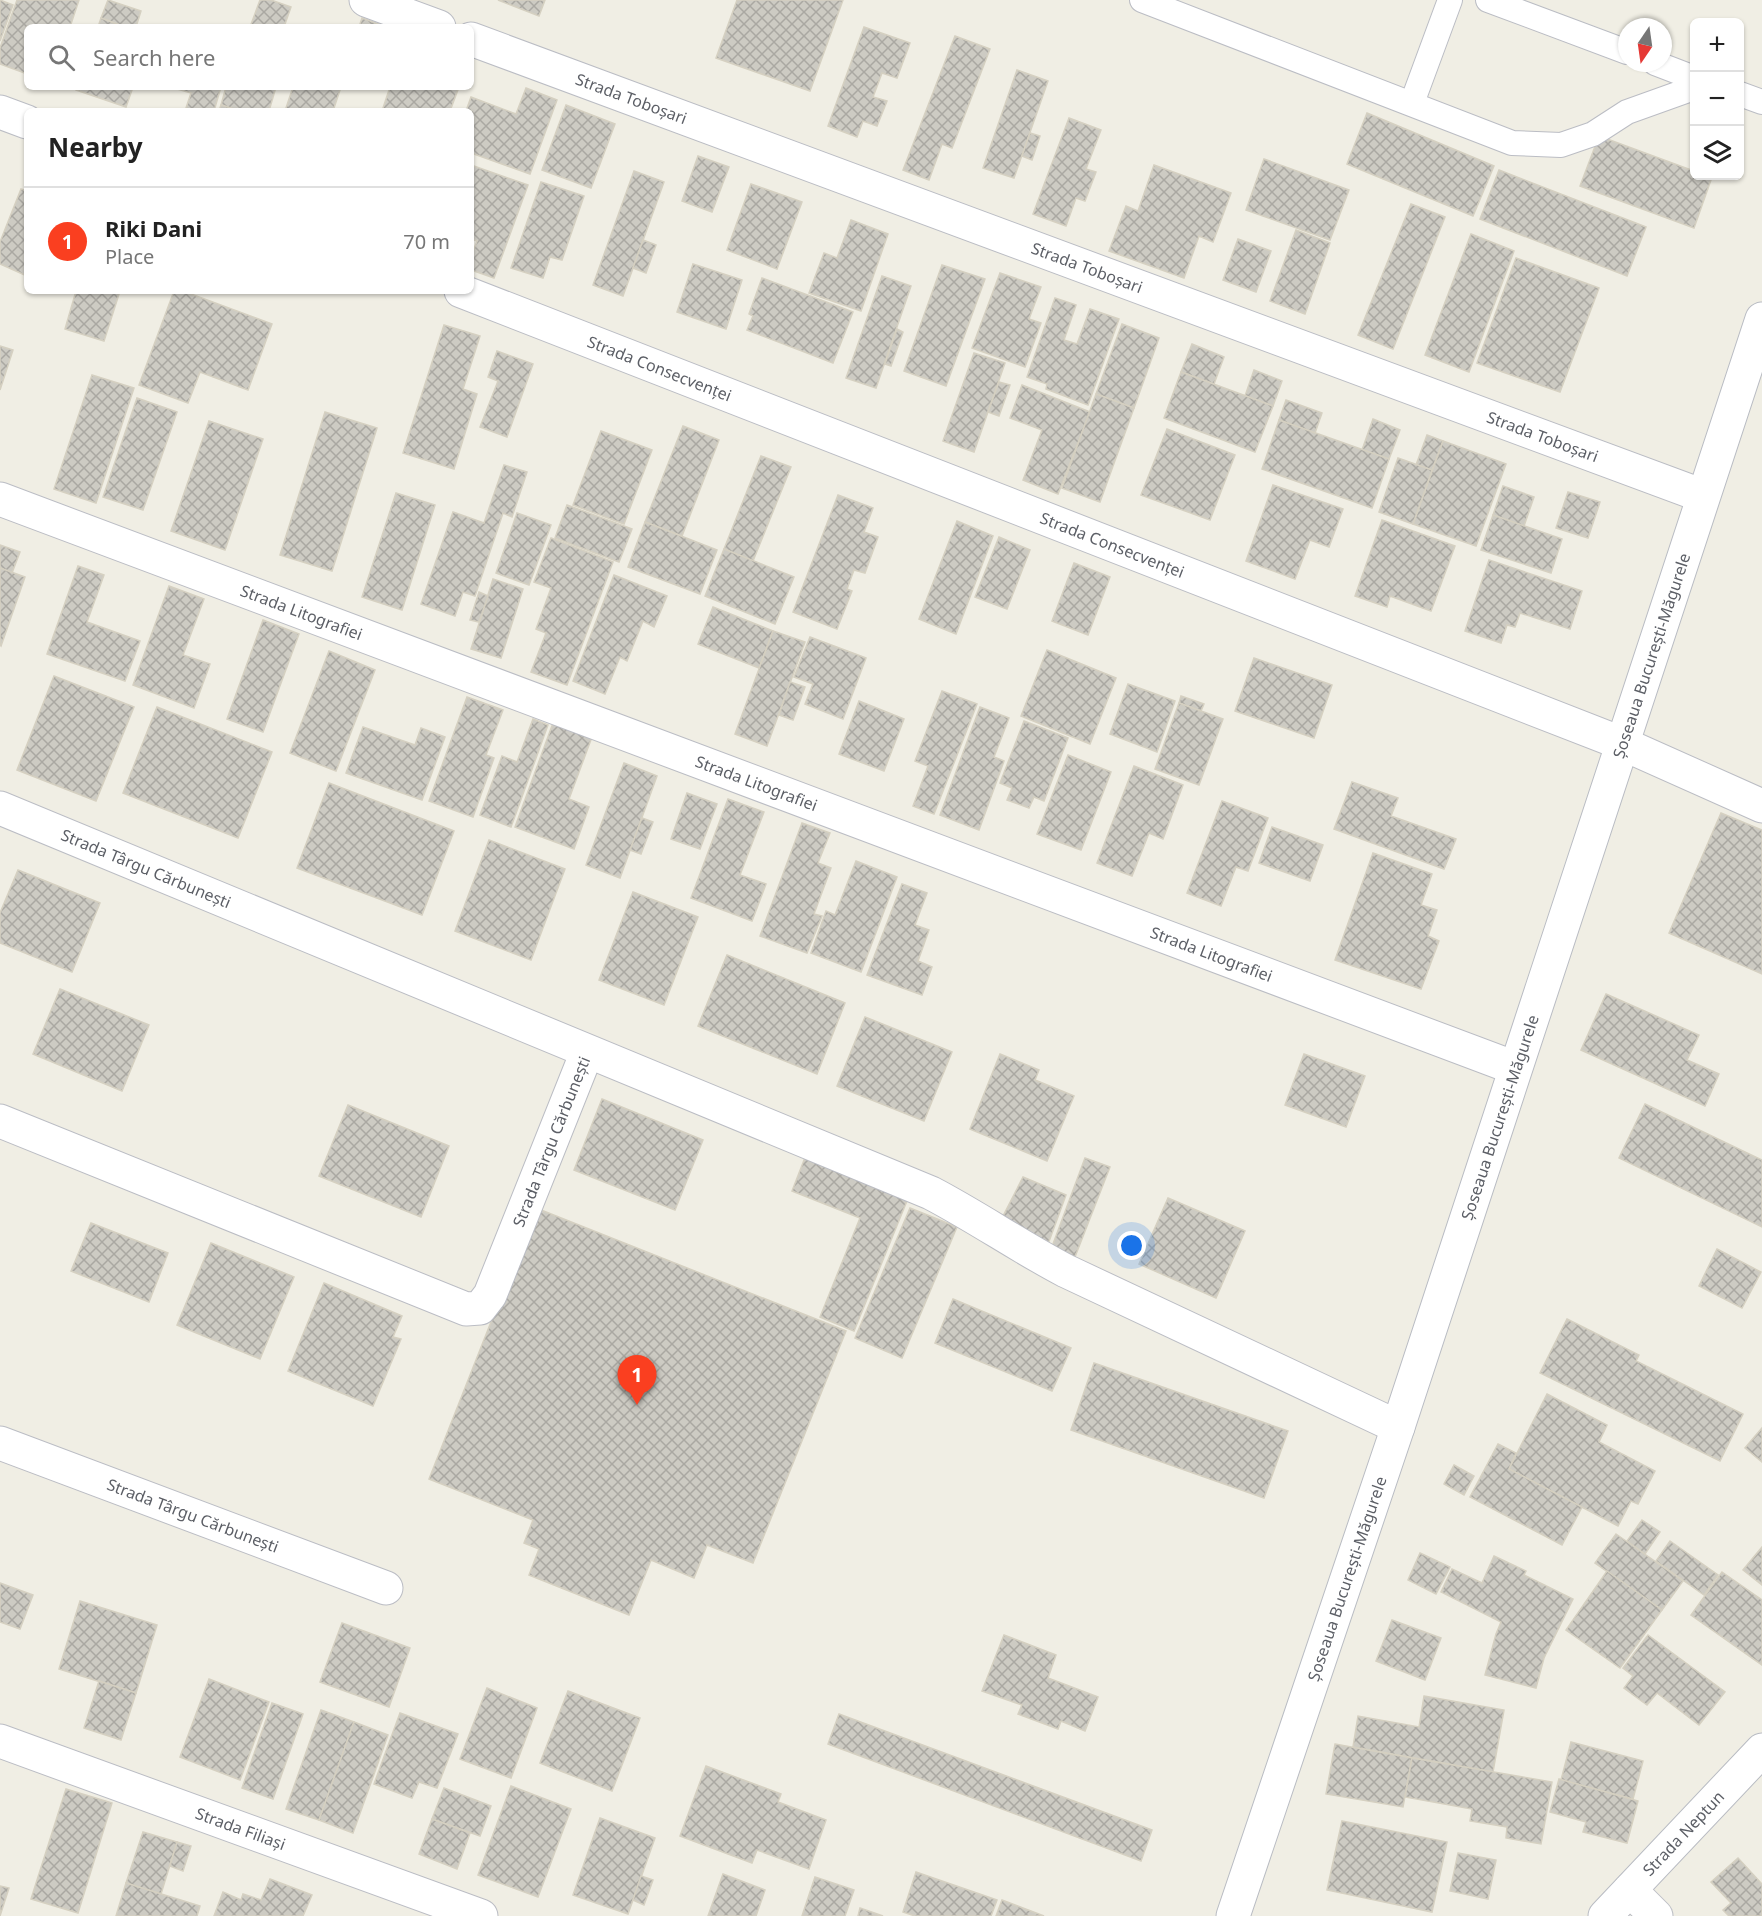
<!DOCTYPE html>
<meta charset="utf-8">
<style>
:root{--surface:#fff;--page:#f6f6f6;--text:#222;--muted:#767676;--line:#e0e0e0;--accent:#fa3f20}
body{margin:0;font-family:"Noto Sans",sans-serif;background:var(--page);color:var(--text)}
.controls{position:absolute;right:18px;top:18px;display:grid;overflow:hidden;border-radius:9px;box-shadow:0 2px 4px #0004}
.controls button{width:54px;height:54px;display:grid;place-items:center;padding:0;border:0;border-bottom:2px solid var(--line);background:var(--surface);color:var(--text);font:30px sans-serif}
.compass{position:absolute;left:1618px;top:18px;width:54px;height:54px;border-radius:50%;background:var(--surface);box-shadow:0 2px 4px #0004;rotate:193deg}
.you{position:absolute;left:1132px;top:1246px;width:21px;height:21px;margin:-15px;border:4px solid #fff;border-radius:50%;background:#1a73e8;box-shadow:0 0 0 9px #1a73e833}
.badge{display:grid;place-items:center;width:39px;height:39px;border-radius:50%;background:var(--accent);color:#fff;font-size:20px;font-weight:700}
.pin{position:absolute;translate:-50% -50px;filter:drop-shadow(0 2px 3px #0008)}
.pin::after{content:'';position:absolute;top:32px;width:21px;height:18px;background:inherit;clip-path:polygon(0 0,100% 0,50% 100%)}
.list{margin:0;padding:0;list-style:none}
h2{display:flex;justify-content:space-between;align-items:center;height:78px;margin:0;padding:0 24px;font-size:26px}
h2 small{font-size:20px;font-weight:400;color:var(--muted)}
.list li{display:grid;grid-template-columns:39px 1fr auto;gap:18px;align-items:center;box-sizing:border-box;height:108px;padding:0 24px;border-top:2px solid var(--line)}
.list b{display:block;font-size:22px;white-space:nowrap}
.list p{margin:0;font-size:20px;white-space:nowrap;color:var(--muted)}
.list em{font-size:20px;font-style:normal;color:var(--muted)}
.icon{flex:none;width:33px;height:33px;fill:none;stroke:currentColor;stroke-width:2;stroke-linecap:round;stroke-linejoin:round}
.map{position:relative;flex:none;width:1762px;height:1916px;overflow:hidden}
.search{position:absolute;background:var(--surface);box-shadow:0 2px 4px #0004;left:24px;top:24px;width:450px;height:66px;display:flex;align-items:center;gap:15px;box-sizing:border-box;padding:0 21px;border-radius:9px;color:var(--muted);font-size:22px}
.panel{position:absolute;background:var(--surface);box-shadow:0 2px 4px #0004;left:24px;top:108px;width:450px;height:186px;border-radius:9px}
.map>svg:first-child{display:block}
.building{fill:url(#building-cross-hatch);stroke:#d5d0c1;stroke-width:1.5}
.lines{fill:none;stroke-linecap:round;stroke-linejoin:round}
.lane-casing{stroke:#bbbdc4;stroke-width:26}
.street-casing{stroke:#bbbdc4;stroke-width:35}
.secondary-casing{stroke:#b9bcc3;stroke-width:35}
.lane{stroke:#fff;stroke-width:24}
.street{stroke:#fff;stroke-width:33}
.secondary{stroke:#fff;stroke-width:33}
.labels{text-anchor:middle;stroke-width:4.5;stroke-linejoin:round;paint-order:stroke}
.street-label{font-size:16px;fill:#5c5f66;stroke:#fff}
</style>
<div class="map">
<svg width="1762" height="1916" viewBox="0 0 1762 1916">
<defs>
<pattern id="building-cross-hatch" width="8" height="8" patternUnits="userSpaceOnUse" patternTransform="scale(1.5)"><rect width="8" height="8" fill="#cdcbc3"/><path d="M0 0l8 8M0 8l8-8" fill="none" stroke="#aaa8a2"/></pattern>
</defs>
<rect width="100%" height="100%" fill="#f0eee4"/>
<g class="building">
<polygon points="0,0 13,5 0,41"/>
<polygon points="17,0 79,0 70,27 27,27 27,74 0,64 0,48"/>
<polygon points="108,0 141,11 136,27 125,27 101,18"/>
<polygon points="260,0 271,0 291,7 284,27 250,27"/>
<polygon points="498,0 545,0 539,16"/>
<polygon points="737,0 843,0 810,91 716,58"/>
<polygon points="101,18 125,27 98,27"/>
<polygon points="362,18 387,27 359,27"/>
<polygon points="864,27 910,43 897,78 882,73 873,97 887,101 877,126 863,121 857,137 828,126"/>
<polygon points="955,36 990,49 952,148 942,144 929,180 903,170"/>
<polygon points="1017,70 1048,81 1014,178 983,168"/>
<polygon points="77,87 133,87 126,107 76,90"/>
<polygon points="177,87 221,87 214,111 185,111 191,93 177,89"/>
<polygon points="226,87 276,87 269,111 240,111 221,105"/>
<polygon points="293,87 341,87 333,111 285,111"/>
<polygon points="390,87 459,87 450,111 382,111"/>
<polygon points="526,88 557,100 530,174 471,153 471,111 466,111 471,97 516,114"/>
<polygon points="221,105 240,111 219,111"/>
<polygon points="566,105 615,124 591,188 542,170"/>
<polygon points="1367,113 1494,166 1473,216 1347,164"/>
<polygon points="1069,118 1101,130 1086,169 1096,172 1085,201 1076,198 1066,226 1033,214"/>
<polygon points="1030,133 1040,136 1032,160 1022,156"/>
<polygon points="1599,136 1694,171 1694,176 1707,176 1712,177 1694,228 1580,186"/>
<polygon points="698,156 729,167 712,212 682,201"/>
<polygon points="1264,159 1349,190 1330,240 1246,210"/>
<polygon points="471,165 528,185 494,278 471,270 471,257 477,241 471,239"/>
<polygon points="1154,165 1231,193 1213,242 1199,236 1184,278 1109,251 1126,206 1138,211"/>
<polygon points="1499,170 1646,227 1627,276 1480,219"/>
<polygon points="634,171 664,182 623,296 593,285"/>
<polygon points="541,182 584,196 562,260 550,257 543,278 511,268"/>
<polygon points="751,184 802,202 777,269 727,250"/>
<polygon points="21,189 27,191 27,276 0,264 0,242"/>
<polygon points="1411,204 1445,217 1393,349 1358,335"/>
<polygon points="851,220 888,234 861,311 809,293 824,253 837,258"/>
<polygon points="1296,230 1330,243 1305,314 1270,301"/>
<polygon points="1471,234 1514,251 1469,372 1425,355"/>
<polygon points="1238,239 1271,251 1256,292 1223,280"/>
<polygon points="643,240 656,245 646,273 633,268"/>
<polygon points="1516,258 1599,288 1560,392 1477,363"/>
<polygon points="693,264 742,280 726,329 677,312"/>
<polygon points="942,265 985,279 946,386 904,371"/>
<polygon points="1000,273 1041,287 1029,319 1041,323 1025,367 972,348"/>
<polygon points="882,276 911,286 876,388 846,378"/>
<polygon points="762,278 853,312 833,363 747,330 753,316 749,314"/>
<polygon points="76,291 120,291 104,341 65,329"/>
<polygon points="174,291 183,291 272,324 248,390 200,372 188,403 139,385"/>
<polygon points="1055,298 1076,305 1064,340 1077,344 1090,309 1119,319 1088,405 1046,389 1047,384 1027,377"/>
<polygon points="1122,324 1159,338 1134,408 1096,394"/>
<polygon points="444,325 480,336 463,389 477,394 454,469 403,453"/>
<polygon points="897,329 903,332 891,366 885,364"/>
<polygon points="1192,344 1224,357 1214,384 1181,372"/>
<polygon points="0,346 13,350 0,390"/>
<polygon points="497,351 533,364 507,437 480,427 498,381 488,377"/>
<polygon points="974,353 1005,363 974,452 943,441"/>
<polygon points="1254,370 1282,381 1273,406 1245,396"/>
<polygon points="1181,372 1273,406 1255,452 1164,418"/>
<polygon points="92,375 134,388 96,503 54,489"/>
<polygon points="999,382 1010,385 999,416 988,412"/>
<polygon points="1022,385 1090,412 1058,494 1023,480 1042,430 1010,418"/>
<polygon points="1096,394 1134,408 1100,502 1062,488"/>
<polygon points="137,398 177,412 143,510 103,497"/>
<polygon points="1286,400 1322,413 1315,433 1279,420"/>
<polygon points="325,412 377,428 332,571 280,555"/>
<polygon points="1373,419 1400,430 1389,459 1362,450"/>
<polygon points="1279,420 1389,459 1372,508 1262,469"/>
<polygon points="209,421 263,439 225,550 171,531"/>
<polygon points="683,426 719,440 682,536 645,522"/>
<polygon points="1167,429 1235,455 1210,520 1141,495"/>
<polygon points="601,431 652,450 624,524 573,505"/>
<polygon points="1427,435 1443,441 1432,470 1416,465"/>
<polygon points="1443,441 1506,464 1476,546 1413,524"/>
<polygon points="761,456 791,467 753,561 724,549"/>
<polygon points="1398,458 1432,470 1413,524 1379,512"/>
<polygon points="504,465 527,472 512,517 503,513 475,596 463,592 455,616 421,604 453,512 484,523"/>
<polygon points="1273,485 1343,509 1329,547 1310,540 1295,579 1246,561"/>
<polygon points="1503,486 1534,497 1524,526 1493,515"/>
<polygon points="1568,492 1600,502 1588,538 1556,528"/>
<polygon points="396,493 435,505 402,610 362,597"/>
<polygon points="838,495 873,508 864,532 878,537 865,573 854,570 847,589 852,591 837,629 793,612"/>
<polygon points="567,505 632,529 619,562 555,538"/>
<polygon points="517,513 551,525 529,585 496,573"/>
<polygon points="1493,515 1562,539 1551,573 1481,550"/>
<polygon points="1382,520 1455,546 1431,611 1390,596 1387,607 1355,596"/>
<polygon points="957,521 993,536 956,634 919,619"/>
<polygon points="645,522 717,550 700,594 628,567"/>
<polygon points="999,537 1030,550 1007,609 975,597"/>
<polygon points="551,538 613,562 567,685 531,672 546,633 536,629 551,588 534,582"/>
<polygon points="0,545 20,552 12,573 0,568"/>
<polygon points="724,549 794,577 775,624 705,596"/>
<polygon points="1489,560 1582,591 1570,629 1520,613 1515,627 1507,625 1501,643 1465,631"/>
<polygon points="1074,563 1110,577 1088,635 1052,621"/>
<polygon points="78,566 104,575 87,622 140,641 125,681 47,654"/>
<polygon points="0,568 25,577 1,646 0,645"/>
<polygon points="614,575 667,596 654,627 643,621 627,661 620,657 605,694 573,681"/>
<polygon points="493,579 523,589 501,658 471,649"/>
<polygon points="169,586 204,599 183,655 210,664 194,708 133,685"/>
<polygon points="479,592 488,596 479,622 470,620"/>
<polygon points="713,607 773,631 759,668 698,644"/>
<polygon points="263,620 299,634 263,732 227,719"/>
<polygon points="773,631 805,642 767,746 735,734"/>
<polygon points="810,637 866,658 843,719 805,704 813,684 794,677"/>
<polygon points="1047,650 1116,678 1090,744 1021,716"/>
<polygon points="329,651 375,670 336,771 290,753"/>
<polygon points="1254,658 1332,685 1314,738 1235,711"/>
<polygon points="54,676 134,707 96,801 17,770"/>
<polygon points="790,682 805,687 793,720 779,715"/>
<polygon points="1128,684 1175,701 1157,752 1110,734"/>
<polygon points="942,691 977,704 934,814 913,806 928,766 915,761"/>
<polygon points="1181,696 1204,704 1201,711 1179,703"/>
<polygon points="467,697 503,710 486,755 494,758 473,817 429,801"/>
<polygon points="859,701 904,719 884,771 839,754"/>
<polygon points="1179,703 1223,719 1199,785 1155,769"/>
<polygon points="157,707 272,752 238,838 123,793"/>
<polygon points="980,707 1009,718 994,757 1004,761 979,830 940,815"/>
<polygon points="533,719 548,725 511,827 480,815 502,756 517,762"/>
<polygon points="1024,721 1068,738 1044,801 1034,797 1029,808 1007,800 1012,788 1000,783"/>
<polygon points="553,723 592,737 569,799 589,807 574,849 515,827"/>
<polygon points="363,727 415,745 421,728 445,737 422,800 346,773"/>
<polygon points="1068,755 1111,772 1081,850 1037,834"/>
<polygon points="624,763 657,776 620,878 586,865"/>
<polygon points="1134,766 1183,785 1163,839 1149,833 1132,876 1097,863"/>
<polygon points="1352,782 1398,798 1391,816 1456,839 1444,869 1334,829"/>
<polygon points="329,783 454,831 422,915 297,868"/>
<polygon points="687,793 717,804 700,849 671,839"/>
<polygon points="728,799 764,812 740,875 766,884 752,921 691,898"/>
<polygon points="1222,801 1268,818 1248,871 1236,867 1221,906 1187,893"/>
<polygon points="1721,813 1762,830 1762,974 1669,933"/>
<polygon points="642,818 653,822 641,854 630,850"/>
<polygon points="802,823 830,833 818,863 831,868 814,914 822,916 807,953 760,936"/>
<polygon points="1272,827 1323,845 1310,881 1259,863"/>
<polygon points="489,840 565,869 531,960 455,931"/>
<polygon points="1373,853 1432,874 1421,905 1437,910 1428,936 1439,941 1421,989 1335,960"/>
<polygon points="856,861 897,877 861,972 811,953 826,911 835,915"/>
<polygon points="18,870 100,903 72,972 0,943 0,913"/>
<polygon points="902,884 927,893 915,925 929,930 918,961 932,967 922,995 867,975"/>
<polygon points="633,892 698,917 664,1005 599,980"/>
<polygon points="727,955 845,1003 817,1074 698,1026"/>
<polygon points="60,989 149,1025 122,1091 33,1054"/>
<polygon points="1606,994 1699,1035 1687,1060 1719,1074 1705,1106 1581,1050"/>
<polygon points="865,1017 952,1052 924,1121 837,1086"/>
<polygon points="1000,1054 1039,1070 1035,1080 1074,1096 1047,1161 970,1129"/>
<polygon points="1304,1054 1365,1076 1346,1127 1285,1105"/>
<polygon points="602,1099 703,1140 675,1210 574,1170"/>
<polygon points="1645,1104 1762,1160 1762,1227 1619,1158"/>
<polygon points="348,1105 449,1146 421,1217 319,1176"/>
<polygon points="806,1155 909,1196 854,1331 820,1317 860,1218 792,1191"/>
<polygon points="1085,1158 1110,1167 1073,1262 1050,1252"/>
<polygon points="1023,1177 1066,1195 1047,1247 1000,1222"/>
<polygon points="1168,1198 1245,1231 1216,1298 1139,1264"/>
<polygon points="536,1208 846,1331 753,1563 707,1545 694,1578 651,1560 629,1615 529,1575 539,1549 524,1543 533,1520 429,1479"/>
<polygon points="910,1208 957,1227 902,1358 855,1338"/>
<polygon points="91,1223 168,1253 149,1302 71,1271"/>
<polygon points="211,1243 294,1277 260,1359 177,1325"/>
<polygon points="1717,1249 1761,1272 1742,1308 1699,1286"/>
<polygon points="324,1283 402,1316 393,1337 401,1339 373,1406 288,1371"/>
<polygon points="953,1299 1071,1348 1052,1391 935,1343"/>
<polygon points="1567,1319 1639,1355 1636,1361 1743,1414 1720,1461 1540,1373"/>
<polygon points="1094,1363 1288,1431 1264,1498 1071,1430"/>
<polygon points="1547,1394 1607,1425 1599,1442 1655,1471 1638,1504 1631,1501 1618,1526 1509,1469"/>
<polygon points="1762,1428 1762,1462 1745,1448"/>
<polygon points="1498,1444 1516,1453 1509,1469 1582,1507 1562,1545 1470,1497"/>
<polygon points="1454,1465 1474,1476 1464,1495 1444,1484"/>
<polygon points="1642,1520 1660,1532 1645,1554 1627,1541"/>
<polygon points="1616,1534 1683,1581 1662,1610 1595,1563"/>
<polygon points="1670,1541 1718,1575 1704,1595 1656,1561"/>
<polygon points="1762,1547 1762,1585 1743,1570"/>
<polygon points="1420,1553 1450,1567 1436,1594 1408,1580"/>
<polygon points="1494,1556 1526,1571 1524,1575 1573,1599 1544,1658 1536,1688 1485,1675 1496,1634 1501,1622 1441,1592 1452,1569 1482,1583"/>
<polygon points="1607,1571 1662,1610 1620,1668 1566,1630"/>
<polygon points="1722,1572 1762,1600 1762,1665 1691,1615"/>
<polygon points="0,1583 33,1595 20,1629 0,1622"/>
<polygon points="80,1601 157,1625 136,1693 59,1669"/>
<polygon points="1392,1620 1441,1638 1425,1680 1376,1661"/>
<polygon points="342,1623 410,1648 389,1707 320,1682"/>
<polygon points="1004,1635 1056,1655 1048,1678 1098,1697 1085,1731 1061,1721 1058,1729 1018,1714 1022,1705 982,1691"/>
<polygon points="1648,1635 1725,1692 1699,1725 1657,1693 1647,1705 1624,1688 1633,1676 1623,1668"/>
<polygon points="209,1679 269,1702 240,1780 180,1757"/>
<polygon points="99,1681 136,1693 121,1740 84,1728"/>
<polygon points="487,1688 537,1708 511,1778 460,1759"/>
<polygon points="568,1691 640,1718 612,1791 540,1763"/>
<polygon points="1424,1696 1504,1710 1493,1772 1353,1747 1358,1716 1419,1727"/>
<polygon points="272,1703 303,1714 273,1799 242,1788"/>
<polygon points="321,1710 354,1722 319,1820 286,1809"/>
<polygon points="400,1713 458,1734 437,1788 419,1782 412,1798 374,1784"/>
<polygon points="839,1714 1152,1830 1141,1861 828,1744"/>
<polygon points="354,1722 388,1735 353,1833 319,1820"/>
<polygon points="1571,1742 1643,1761 1633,1799 1561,1780"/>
<polygon points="1335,1744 1412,1758 1403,1807 1326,1794"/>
<polygon points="1412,1758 1552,1782 1541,1844 1506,1838 1507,1827 1470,1821 1472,1809 1405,1797"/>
<polygon points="706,1766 781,1794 778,1802 826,1820 809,1869 757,1850 752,1863 680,1836"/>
<polygon points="1559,1779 1638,1801 1627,1843 1583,1832 1586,1822 1550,1812"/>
<polygon points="511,1786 571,1809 538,1897 478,1875"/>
<polygon points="444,1788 491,1806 480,1836 432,1819"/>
<polygon points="66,1789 112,1803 78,1913 31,1899"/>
<polygon points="600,1818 655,1838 628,1914 573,1895"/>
<polygon points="432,1819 470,1833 457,1869 419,1854"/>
<polygon points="1342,1821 1447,1842 1432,1912 1327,1890"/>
<polygon points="143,1832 177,1842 161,1894 126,1883"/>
<polygon points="177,1842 191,1846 183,1871 170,1866"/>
<polygon points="1458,1853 1496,1860 1488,1899 1450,1891"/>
<polygon points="1738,1858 1762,1884 1762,1916 1729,1916 1723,1910 1731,1903 1711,1882"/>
<polygon points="916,1872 997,1900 991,1916 915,1916 903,1912"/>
<polygon points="723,1874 765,1890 756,1916 708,1916"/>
<polygon points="641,1876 653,1880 644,1905 633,1900"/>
<polygon points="815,1877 854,1890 845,1916 802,1916"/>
<polygon points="270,1879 312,1895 303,1916 214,1916 223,1892 241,1900 243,1894 261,1900"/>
<polygon points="126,1883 200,1906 197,1916 116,1916"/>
<polygon points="0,1886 9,1888 0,1916"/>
<polygon points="1002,1900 1044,1916 996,1916"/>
<polygon points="860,1908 883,1916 858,1916"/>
</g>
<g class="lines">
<defs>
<g id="lane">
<polyline points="1142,0 1512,143 1561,145 1593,134 1627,112 1694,88"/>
<polyline points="1488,0 1627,52"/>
<polyline points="1655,63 1694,78"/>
<polyline points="1740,94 1762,102"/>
<polyline points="1412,103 1450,0"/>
</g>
<g id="street">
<polyline points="366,0 439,27"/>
<path id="s1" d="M471,39L1703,496"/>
<polyline points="0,112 27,122"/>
<path id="s2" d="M461,291L1621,743L1762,806"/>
<path id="s3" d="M0,499L1515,1068"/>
<path id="s4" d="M0,808L931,1193C977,1217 1020,1247 1066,1271L1398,1427"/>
<path id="s5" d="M0,1121L466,1309L480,1308L490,1295L587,1052"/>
<path id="s6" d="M0,1443L386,1588"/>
<path id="s7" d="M0,1741L481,1916"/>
<polyline points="1630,1890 1656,1916"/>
</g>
<g id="secondary">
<path id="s8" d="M1233,1916L1398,1427L1762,319"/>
<path id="s9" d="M1605,1916L1762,1750"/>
</g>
</defs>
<use href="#lane" class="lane-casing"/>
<use href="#street" class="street-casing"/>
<use href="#secondary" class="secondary-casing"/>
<use href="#lane" class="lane"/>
<use href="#street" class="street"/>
<use href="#secondary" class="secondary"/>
</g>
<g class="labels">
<g class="street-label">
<text dy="6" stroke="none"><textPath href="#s1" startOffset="171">Strada Toboșari</textPath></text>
<text dy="6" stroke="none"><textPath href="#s1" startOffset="657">Strada Toboșari</textPath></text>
<text dy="6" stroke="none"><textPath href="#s2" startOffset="213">Strada Consecvenței</textPath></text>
<text dy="6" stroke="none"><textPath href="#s1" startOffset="1143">Strada Toboșari</textPath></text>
<text dy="6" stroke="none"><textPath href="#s2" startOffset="699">Strada Consecvenței</textPath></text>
<text dy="6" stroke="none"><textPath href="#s3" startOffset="322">Strada Litografiei</textPath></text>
<text dy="6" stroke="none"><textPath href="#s8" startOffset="1328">Șoseaua București-Măgurele</textPath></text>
<text dy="6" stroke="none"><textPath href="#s3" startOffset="808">Strada Litografiei</textPath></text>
<text dy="6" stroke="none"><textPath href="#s4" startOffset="158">Strada Târgu Cărbunești</textPath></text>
<text dy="6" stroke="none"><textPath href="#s3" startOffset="1294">Strada Litografiei</textPath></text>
<text dy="6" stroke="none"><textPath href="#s8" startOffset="842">Șoseaua București-Măgurele</textPath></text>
<text dy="6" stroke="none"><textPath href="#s5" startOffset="698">Strada Târgu Cărbunești</textPath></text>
<text dy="6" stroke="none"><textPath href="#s6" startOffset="206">Strada Târgu Cărbunești</textPath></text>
<text dy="6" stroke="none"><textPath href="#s8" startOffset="356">Șoseaua București-Măgurele</textPath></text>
<text dy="6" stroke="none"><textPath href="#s7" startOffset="256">Strada Filiași</textPath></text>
<text dy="6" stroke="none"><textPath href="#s9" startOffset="114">Strada Neptun</textPath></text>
</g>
</g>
</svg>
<div class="controls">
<button>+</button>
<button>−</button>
<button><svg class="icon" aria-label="layers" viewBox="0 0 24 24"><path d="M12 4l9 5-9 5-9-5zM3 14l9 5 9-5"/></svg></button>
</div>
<svg class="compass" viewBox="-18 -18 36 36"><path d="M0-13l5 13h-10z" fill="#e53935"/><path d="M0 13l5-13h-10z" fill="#767676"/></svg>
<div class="you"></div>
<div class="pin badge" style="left:637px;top:1405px">1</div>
<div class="search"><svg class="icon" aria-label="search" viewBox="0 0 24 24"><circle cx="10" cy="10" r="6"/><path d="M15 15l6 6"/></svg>Search here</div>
<section class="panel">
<h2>Nearby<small></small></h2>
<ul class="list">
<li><span class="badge">1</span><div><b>Riki Dani</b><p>Place</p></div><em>70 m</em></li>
</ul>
</section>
</div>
